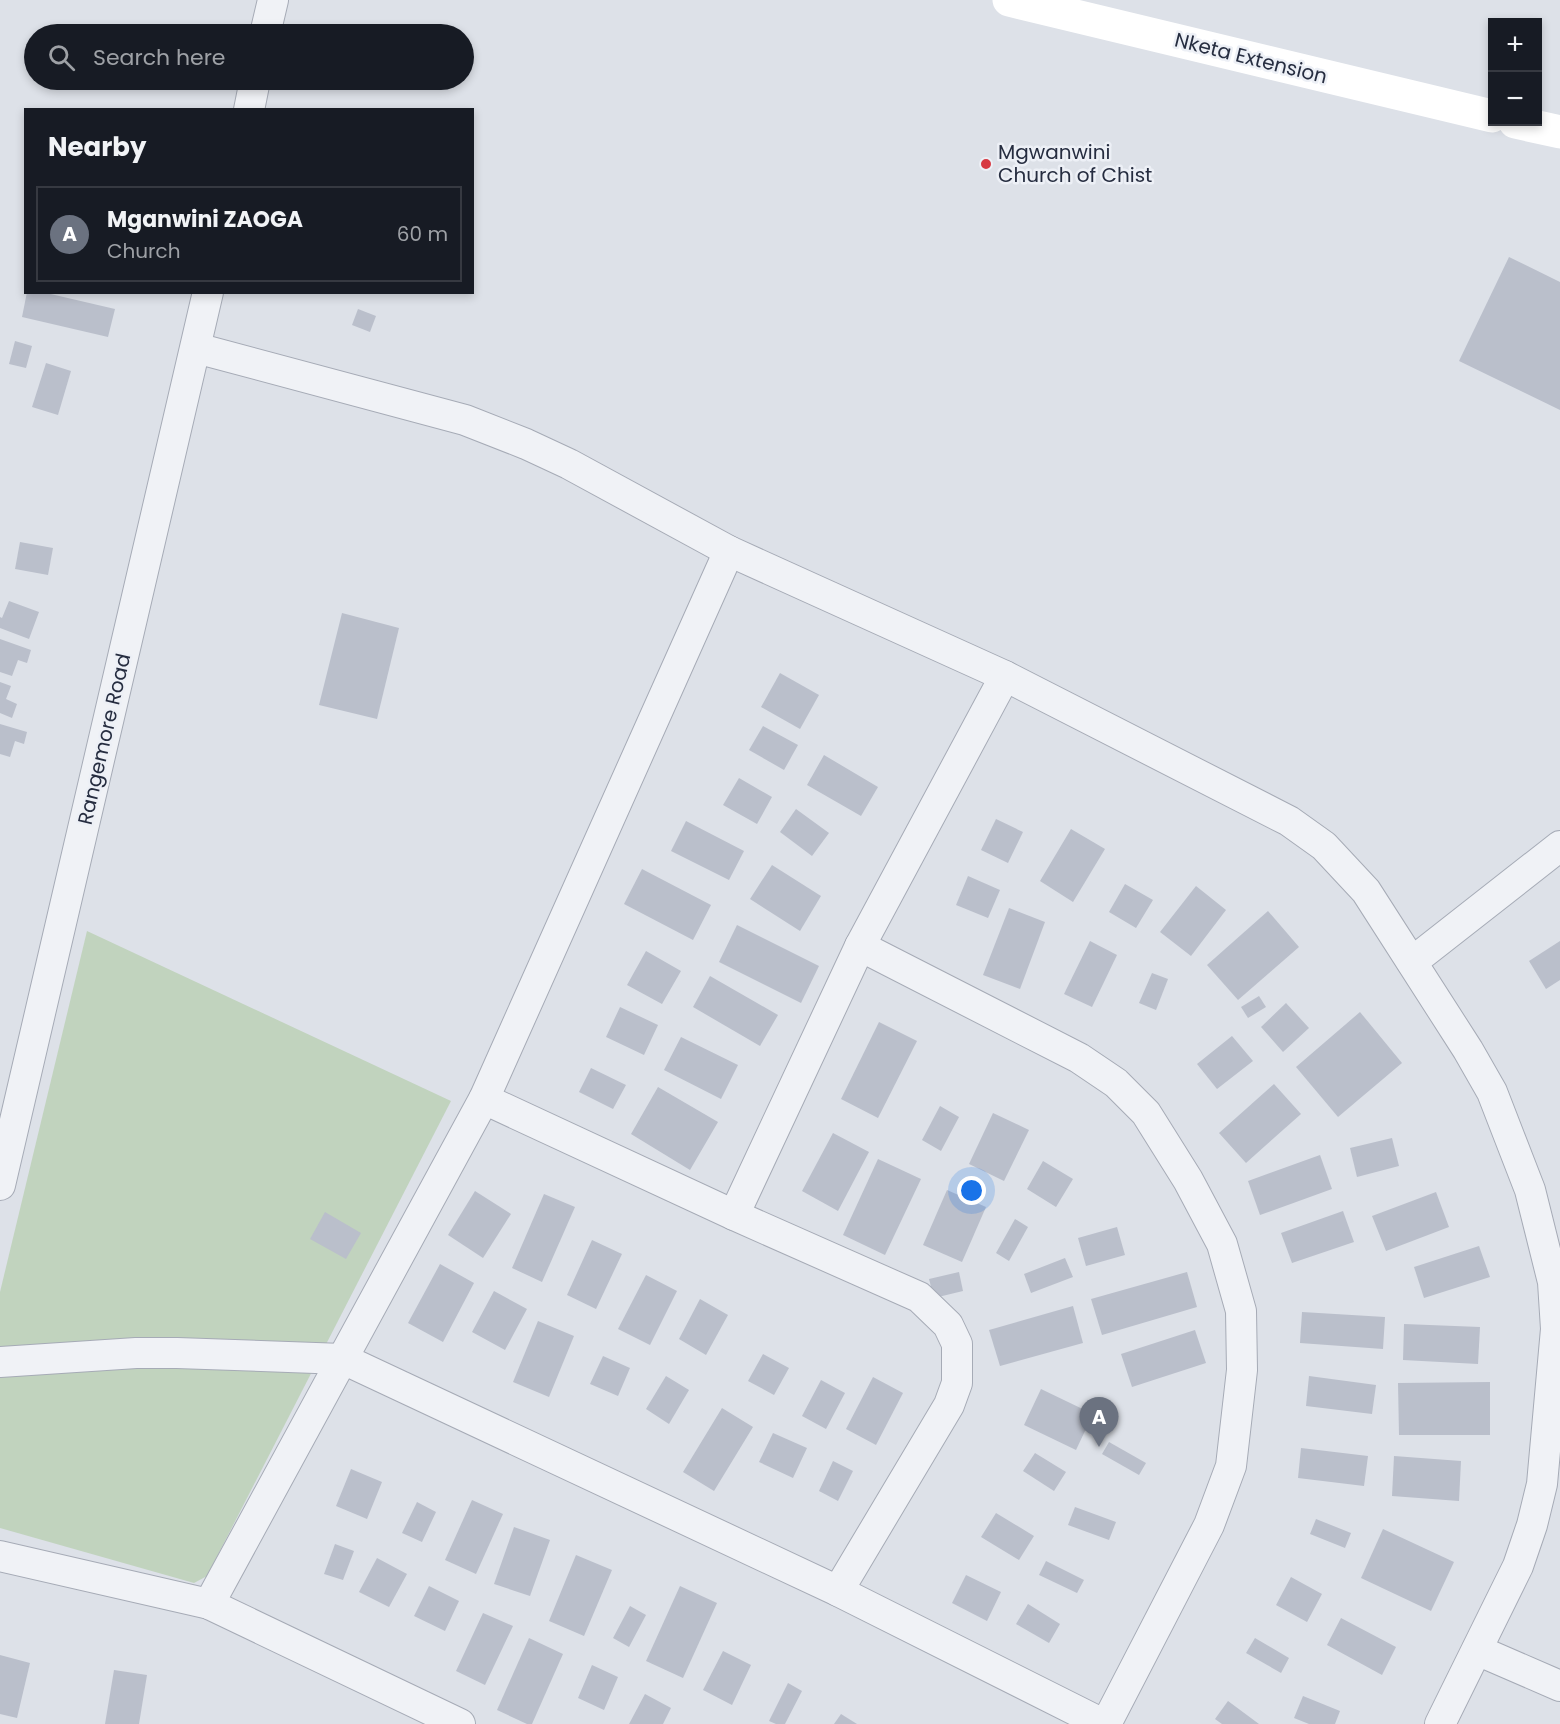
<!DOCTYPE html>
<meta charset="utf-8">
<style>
:root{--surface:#171b24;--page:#242831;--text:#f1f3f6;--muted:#9ea1a6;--line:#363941;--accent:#d73942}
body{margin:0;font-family:Poppins,sans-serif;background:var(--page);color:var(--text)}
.controls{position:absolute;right:18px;top:18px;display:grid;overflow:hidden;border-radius:0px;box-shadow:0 3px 9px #0003}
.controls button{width:54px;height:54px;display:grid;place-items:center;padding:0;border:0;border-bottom:2px solid var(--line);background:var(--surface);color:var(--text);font:30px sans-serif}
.you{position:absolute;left:972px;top:1191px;width:21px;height:21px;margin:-15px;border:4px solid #fff;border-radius:50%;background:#1a73e8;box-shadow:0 0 0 9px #1a73e833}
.badge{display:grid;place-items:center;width:39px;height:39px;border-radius:50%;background:var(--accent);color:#fff;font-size:20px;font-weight:700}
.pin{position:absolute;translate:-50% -50px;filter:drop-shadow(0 2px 3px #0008)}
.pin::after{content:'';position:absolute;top:32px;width:21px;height:18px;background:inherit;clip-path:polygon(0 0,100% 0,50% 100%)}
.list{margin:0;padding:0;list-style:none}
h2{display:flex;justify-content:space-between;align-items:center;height:78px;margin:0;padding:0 24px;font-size:26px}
h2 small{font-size:20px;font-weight:400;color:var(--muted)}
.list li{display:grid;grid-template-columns:39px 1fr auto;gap:18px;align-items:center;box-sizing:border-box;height:96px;margin:0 12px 12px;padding:0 12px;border:2px solid var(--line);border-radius:0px}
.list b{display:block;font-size:22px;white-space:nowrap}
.list p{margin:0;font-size:20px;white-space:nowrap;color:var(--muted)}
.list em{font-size:20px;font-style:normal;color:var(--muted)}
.icon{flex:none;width:33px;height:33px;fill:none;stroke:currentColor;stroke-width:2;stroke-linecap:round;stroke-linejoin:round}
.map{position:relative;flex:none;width:1560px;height:1724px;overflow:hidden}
.search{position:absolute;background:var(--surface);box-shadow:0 3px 9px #0003;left:24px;top:24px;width:450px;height:66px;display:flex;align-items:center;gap:15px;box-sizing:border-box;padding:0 21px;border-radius:33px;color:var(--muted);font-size:22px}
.panel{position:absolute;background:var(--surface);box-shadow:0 3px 9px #0003;left:24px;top:108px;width:450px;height:186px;border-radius:0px}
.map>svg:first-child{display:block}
.green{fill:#c1d3be}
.building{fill:#babfcb}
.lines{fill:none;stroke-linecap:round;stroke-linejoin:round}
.street-casing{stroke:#a6abb6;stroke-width:32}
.street{stroke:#f0f2f6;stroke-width:30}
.secondary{stroke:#fff;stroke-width:33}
.poi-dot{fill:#d73942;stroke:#edf0f6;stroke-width:2}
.labels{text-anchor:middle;stroke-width:5;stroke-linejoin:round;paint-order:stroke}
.street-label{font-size:20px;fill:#262d40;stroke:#edf0f6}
.poi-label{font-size:20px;fill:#262d40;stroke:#edf0f6;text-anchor:start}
</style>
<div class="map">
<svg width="1560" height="1724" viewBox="0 0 1560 1724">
<rect width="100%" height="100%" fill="#dde1e8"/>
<polygon class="green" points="87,931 451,1101 207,1576 194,1583 0,1528 0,1292"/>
<g class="building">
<polygon points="1509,257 1560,282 1560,410 1459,361"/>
<polygon points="27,292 42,292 115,309 108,337 22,317"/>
<polygon points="358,309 376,316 370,332 352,325"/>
<polygon points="15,341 32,346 26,368 9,364"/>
<polygon points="46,363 71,371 58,415 32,407"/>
<polygon points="20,542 53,548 48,575 15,569"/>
<polygon points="9,601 39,612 29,639 0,628 0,617 2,618"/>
<polygon points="342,613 399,628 377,719 319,705"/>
<polygon points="0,639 31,650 27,663 18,660 12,676 0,672"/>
<polygon points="780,673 819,695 800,729 761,707"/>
<polygon points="0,682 11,686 6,699 17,704 12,718 0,713"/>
<polygon points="0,724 27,732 24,744 15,741 10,757 0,754"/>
<polygon points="763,726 798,745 784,770 749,750"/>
<polygon points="824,755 878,787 861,816 807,785"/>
<polygon points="739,778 772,797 757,824 723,805"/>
<polygon points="796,809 829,833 812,856 780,832"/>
<polygon points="996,819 1023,832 1008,863 981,850"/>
<polygon points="686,821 744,851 729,880 671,851"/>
<polygon points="1071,829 1105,849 1073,902 1040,881"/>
<polygon points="772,865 821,896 800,931 750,899"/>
<polygon points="642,869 711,905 693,940 624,904"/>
<polygon points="968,876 1000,890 988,918 956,905"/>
<polygon points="1125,884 1153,900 1136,928 1109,912"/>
<polygon points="1196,886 1226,910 1191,956 1160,932"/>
<polygon points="1009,908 1045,922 1020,989 983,975"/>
<polygon points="1268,911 1299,947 1238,1000 1207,965"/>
<polygon points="737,925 819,966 801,1003 719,962"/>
<polygon points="1090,941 1117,955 1092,1007 1064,994"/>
<polygon points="1560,941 1560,980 1546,989 1529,961"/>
<polygon points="646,951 681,971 662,1004 627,985"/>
<polygon points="1152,973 1168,979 1156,1010 1139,1003"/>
<polygon points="710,976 778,1015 760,1046 693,1007"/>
<polygon points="1259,996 1266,1007 1248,1018 1241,1007"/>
<polygon points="1286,1003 1309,1028 1283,1052 1261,1027"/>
<polygon points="620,1007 658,1025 644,1055 606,1037"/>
<polygon points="1360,1012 1402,1063 1338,1117 1296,1067"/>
<polygon points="879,1022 917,1041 878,1118 841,1099"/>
<polygon points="1232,1036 1253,1061 1217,1089 1197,1064"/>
<polygon points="681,1037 738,1065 721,1099 664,1070"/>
<polygon points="591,1068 626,1085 613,1109 579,1092"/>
<polygon points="1274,1084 1301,1114 1246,1163 1219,1133"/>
<polygon points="658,1087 718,1122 690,1170 631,1134"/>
<polygon points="940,1106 959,1117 941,1151 922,1140"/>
<polygon points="993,1113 1029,1130 1004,1181 969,1164"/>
<polygon points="833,1133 869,1152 838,1211 802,1191"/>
<polygon points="1392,1138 1399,1166 1357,1177 1350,1148"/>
<polygon points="1320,1155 1332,1189 1260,1215 1248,1181"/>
<polygon points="878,1159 921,1179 885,1255 843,1235"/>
<polygon points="1043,1161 1073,1179 1056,1207 1027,1189"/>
<polygon points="947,1190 986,1207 962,1262 923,1245"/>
<polygon points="475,1191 511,1214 483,1258 448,1235"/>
<polygon points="1436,1192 1449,1227 1386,1251 1372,1216"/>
<polygon points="544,1194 575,1207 542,1282 512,1268"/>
<polygon points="1343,1211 1354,1242 1292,1263 1281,1233"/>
<polygon points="325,1212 361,1233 346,1259 310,1239"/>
<polygon points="1015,1219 1028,1227 1009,1261 996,1253"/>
<polygon points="1117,1227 1125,1255 1086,1266 1078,1238"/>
<polygon points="592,1240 622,1254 596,1309 567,1295"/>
<polygon points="1479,1246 1490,1277 1424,1298 1414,1267"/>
<polygon points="1065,1258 1073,1277 1031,1293 1024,1274"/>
<polygon points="440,1264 474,1283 443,1342 408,1323"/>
<polygon points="959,1272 963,1291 934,1298 929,1279"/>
<polygon points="1187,1272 1197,1307 1102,1335 1091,1299"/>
<polygon points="646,1275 677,1291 650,1345 618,1329"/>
<polygon points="494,1291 527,1309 505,1350 472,1332"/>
<polygon points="700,1299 728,1315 706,1355 679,1339"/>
<polygon points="1073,1306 1083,1343 1000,1366 989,1330"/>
<polygon points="1302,1312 1385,1317 1383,1349 1300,1343"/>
<polygon points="538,1321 574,1336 549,1397 513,1382"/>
<polygon points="1404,1324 1480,1327 1478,1364 1403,1360"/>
<polygon points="1195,1330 1206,1363 1132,1387 1121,1354"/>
<polygon points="763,1354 789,1368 774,1395 748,1381"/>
<polygon points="603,1356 630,1368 618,1396 590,1384"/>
<polygon points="666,1376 689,1390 669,1424 646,1409"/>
<polygon points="1309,1376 1376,1385 1372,1414 1306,1406"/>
<polygon points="873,1377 903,1393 876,1445 846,1429"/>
<polygon points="821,1380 845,1393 826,1429 802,1416"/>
<polygon points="1490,1382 1490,1435 1399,1435 1398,1383"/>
<polygon points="1041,1389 1093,1414 1076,1450 1024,1425"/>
<polygon points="722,1408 753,1427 714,1491 683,1472"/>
<polygon points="773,1433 807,1448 793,1478 759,1462"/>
<polygon points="1109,1442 1146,1463 1139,1475 1102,1454"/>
<polygon points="1301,1448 1368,1456 1364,1486 1298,1478"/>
<polygon points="1035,1453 1066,1472 1054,1491 1023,1471"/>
<polygon points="1394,1456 1461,1461 1459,1501 1392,1496"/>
<polygon points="833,1461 853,1471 838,1501 819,1491"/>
<polygon points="351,1469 382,1482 367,1519 336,1506"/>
<polygon points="472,1500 503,1514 476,1574 445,1560"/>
<polygon points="417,1502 436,1512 422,1542 402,1533"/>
<polygon points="1075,1507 1116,1522 1109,1540 1068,1525"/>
<polygon points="996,1513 1034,1536 1019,1560 981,1537"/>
<polygon points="1316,1519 1351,1533 1345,1548 1310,1534"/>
<polygon points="514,1527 550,1540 530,1596 494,1584"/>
<polygon points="1383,1529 1454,1562 1431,1611 1361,1578"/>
<polygon points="335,1544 354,1551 343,1580 324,1574"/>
<polygon points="576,1555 612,1570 584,1636 549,1621"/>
<polygon points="377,1558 407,1574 389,1607 359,1592"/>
<polygon points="1046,1561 1084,1580 1077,1593 1039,1575"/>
<polygon points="966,1575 1001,1592 987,1621 952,1603"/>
<polygon points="1291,1577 1322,1594 1307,1622 1276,1605"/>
<polygon points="429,1586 459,1601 445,1631 414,1616"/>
<polygon points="680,1586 717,1603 683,1678 646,1661"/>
<polygon points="1028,1604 1060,1624 1049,1643 1016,1624"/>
<polygon points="630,1606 646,1615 629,1647 613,1638"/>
<polygon points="483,1613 513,1626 485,1685 456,1671"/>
<polygon points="1341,1618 1396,1647 1382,1675 1327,1645"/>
<polygon points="529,1638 563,1654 532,1724 527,1724 497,1710"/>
<polygon points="1255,1638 1289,1658 1281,1673 1246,1653"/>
<polygon points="723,1651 751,1665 732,1705 703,1690"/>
<polygon points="0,1655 30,1663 17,1718 0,1714"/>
<polygon points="592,1665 618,1677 604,1710 578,1698"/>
<polygon points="114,1670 147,1675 139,1724 105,1724"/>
<polygon points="788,1683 802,1691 785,1724 776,1724 769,1721"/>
<polygon points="645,1694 671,1708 663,1724 629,1724"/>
<polygon points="1303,1696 1340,1711 1335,1724 1309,1724 1294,1718"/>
<polygon points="1228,1701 1259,1724 1222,1724 1215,1719"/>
<polygon points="841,1714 857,1724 834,1724"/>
</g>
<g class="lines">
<defs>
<g id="street">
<polyline points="265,34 273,0"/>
<polyline points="249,110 255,80"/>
<polyline points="196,348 465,420 526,444 569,464 729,551 1005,676 1289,821 1324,846 1366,891 1468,1050 1492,1092 1530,1190 1553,1282 1556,1329 1542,1484 1532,1525 1518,1566 1440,1724"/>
<polyline points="860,946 1079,1058 1116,1083 1146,1113 1188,1180 1222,1244 1241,1311 1242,1370 1231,1466 1209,1525 1106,1724"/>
<polyline points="1412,962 1560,846"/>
<polyline points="484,1099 734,1215 919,1297 948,1325 957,1344 957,1383 949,1405 838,1591"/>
<polyline points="0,1185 208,292"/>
<polyline points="734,1215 860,946 1005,676"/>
<polyline points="0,1362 136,1353 177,1353 343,1359 838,1591 1103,1724"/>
<polyline points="0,1556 209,1604 460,1724"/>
<polyline points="209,1604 484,1099 729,551"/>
<polyline points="1477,1650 1560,1686"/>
</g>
</defs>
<use href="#street" class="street-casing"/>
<use href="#street" class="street"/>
<g class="secondary">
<polyline points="1009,0 1492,116"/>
<polyline points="1515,122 1560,132"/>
</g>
</g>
<circle class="poi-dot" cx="986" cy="164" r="6"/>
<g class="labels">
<g class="street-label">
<text transform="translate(1251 58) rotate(14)" y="7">Nketa Extension</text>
<text transform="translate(104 739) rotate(-77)" y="7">Rangemore Road</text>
</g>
<g class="poi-label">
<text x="998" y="159">Mgwanwini<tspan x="998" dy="23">Church of Chist</tspan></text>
</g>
</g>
</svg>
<div class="controls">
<button>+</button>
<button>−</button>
</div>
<div class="you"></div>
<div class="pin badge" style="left:1099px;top:1447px;background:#6b7280">A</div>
<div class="search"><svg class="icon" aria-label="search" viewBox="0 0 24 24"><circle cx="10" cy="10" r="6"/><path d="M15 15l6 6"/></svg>Search here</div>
<section class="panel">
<h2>Nearby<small></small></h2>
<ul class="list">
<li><span class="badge" style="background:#6b7280">A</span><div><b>Mganwini ZAOGA</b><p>Church</p></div><em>60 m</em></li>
</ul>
</section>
</div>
